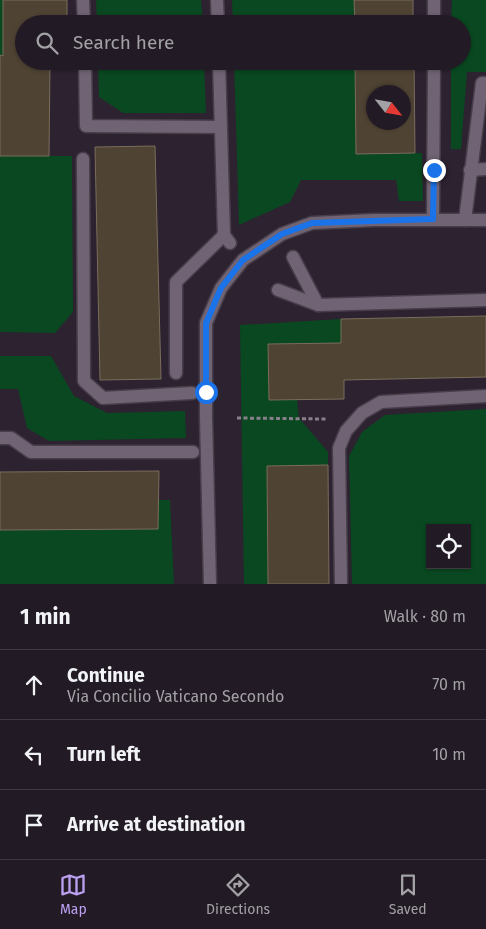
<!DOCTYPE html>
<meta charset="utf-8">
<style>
:root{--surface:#221a24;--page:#2a232c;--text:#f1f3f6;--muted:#a2a1a6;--line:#3f3841;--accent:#bca0f2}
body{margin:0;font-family:"Fira Sans",sans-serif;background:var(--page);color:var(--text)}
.controls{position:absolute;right:15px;bottom:15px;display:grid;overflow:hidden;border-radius:0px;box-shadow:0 1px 4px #0004}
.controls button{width:45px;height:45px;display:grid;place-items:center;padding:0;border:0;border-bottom:1px solid var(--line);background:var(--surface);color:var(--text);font:25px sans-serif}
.compass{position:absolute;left:366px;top:85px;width:45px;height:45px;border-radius:50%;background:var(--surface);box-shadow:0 1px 4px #0004;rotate:121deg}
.stop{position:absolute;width:15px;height:15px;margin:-11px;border:4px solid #1a73e8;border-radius:50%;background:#fff}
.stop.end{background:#1a73e8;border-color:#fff;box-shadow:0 1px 5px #0008}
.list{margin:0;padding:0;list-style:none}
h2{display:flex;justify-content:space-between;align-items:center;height:65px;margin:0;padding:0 20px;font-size:21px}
h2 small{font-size:16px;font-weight:400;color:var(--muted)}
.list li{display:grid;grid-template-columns:32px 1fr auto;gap:15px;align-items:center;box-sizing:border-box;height:70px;padding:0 20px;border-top:1px solid var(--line)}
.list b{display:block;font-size:19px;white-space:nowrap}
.list p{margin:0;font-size:16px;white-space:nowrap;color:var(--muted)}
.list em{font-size:16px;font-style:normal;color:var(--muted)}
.icon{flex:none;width:28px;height:28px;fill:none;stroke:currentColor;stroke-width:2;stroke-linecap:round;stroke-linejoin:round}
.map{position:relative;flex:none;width:486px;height:584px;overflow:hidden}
.search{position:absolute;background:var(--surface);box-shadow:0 1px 4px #0004;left:15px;right:15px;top:15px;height:55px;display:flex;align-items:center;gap:12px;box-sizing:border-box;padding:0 18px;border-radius:28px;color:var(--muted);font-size:19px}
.sheet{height:275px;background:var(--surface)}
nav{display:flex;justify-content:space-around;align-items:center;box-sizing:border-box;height:70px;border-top:1px solid var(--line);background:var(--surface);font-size:14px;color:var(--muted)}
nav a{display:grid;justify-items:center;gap:2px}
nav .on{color:var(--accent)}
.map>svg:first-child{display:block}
.green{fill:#094820;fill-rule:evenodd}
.building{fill:#4f4333;stroke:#7a6d5c;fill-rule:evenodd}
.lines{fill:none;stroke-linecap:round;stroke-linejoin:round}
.service-casing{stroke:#473e4a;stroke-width:15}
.minor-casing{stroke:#473e4a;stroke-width:15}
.path{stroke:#89808c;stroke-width:3;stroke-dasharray:4 2.5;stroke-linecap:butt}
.service{stroke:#706474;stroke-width:12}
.minor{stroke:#706474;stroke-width:12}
.route{stroke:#1a73e8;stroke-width:6}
</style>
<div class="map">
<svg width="486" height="584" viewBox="0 0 486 584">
<rect width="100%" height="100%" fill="#2d2230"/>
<g class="green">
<polygon points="0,0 3,0 3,56 0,55"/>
<polygon points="96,0 201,0 203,24 97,24"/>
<polygon points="232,0 354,0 355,24 233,24"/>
<polygon points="452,0 486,0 486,72 467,72 461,149 451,149 451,61 462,61 462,24 451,24"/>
<polygon points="98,61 204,61 206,113 123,113 99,97"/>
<polygon points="234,61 355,61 356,154 422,153 423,201 399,201 396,180 301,180 290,202 239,225"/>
<polygon points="0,156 72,156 73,312 55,333 0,332"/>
<polygon points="341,319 341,343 268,345 269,400 297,400 299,418 328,452 328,465 267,466 268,584 244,584 240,325"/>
<polygon points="0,356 51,356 74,396 107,413 185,411 186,438 49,441 27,428 18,389 0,389"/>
<path d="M486,409V584H352L349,456L362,432L385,415ZM430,528H467V565H430Z"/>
<polygon points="158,500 170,500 174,584 0,584 0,530 158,529"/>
</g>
<g class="building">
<polygon points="3,0 67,0 67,24 24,24 24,61 50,61 49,156 0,156 0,55 3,56"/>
<polygon points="354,0 413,0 413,24 355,24"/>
<path d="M355,61H414L415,153L356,154ZM374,92H404V122H374Z"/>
<polygon points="155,146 161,379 100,380 95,147"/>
<polygon points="486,316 486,377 344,380 344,399 269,400 268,344 341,343 341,319"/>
<polygon points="328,465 329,584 268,584 267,466"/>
<polygon points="159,471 158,529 0,530 0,472"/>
</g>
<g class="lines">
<defs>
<g id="service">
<polyline points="83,0 84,24"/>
<polyline points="217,0 218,24"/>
<polyline points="434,24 434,0"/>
<polyline points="85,61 86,126 221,127"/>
<polyline points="219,61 224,235 230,243"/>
<polyline points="83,159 84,381 103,398 192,393"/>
<polyline points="470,170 486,169"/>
<polyline points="433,219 434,61"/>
<polyline points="465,220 482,83 486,83"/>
<polyline points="293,257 318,305"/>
<polyline points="278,290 318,305 486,300"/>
<polyline points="176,373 176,282 224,235"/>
<polyline points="0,438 11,438 31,452 193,452"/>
<polyline points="341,584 339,448 346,431 362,413 381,402 486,396"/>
</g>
<polyline id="minor" points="210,584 206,417 206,323 221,288 243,260 282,234 312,223 374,220 486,220"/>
</defs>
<use href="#service" class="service-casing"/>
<use href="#minor" class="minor-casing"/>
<polyline class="path" points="237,418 326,419"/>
<use href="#service" class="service"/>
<use href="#minor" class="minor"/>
</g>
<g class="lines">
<polyline class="route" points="206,392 206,323 221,288 243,260 282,234 312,223 433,219 434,170"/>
</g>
</svg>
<div class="controls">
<button><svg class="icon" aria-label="locate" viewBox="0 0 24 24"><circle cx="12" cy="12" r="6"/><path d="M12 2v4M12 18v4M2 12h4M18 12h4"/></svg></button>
</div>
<svg class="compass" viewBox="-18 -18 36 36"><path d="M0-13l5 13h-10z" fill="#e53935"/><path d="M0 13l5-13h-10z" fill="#a2a1a6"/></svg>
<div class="stop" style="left:206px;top:392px"></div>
<div class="stop end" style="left:434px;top:170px"></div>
<div class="search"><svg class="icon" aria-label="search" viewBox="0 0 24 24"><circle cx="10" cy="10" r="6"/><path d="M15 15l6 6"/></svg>Search here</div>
</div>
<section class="sheet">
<h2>1 min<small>Walk · 80 m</small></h2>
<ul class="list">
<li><svg class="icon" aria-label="ahead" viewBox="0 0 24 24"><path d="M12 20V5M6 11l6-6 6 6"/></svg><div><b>Continue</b><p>Via Concilio Vaticano Secondo</p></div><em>70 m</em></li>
<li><svg class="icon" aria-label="left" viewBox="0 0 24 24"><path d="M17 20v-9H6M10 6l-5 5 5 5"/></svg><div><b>Turn left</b></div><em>10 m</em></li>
<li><svg class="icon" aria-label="arrive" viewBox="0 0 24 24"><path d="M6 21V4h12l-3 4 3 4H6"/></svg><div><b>Arrive at destination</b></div></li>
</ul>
</section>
<nav>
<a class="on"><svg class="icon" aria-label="map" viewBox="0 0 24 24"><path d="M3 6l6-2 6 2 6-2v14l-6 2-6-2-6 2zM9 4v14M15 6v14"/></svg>Map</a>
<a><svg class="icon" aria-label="directions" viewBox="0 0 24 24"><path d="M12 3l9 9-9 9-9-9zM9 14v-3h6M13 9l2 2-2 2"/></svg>Directions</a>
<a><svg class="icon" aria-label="saved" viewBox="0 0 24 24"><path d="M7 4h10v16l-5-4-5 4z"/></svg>Saved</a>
</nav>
